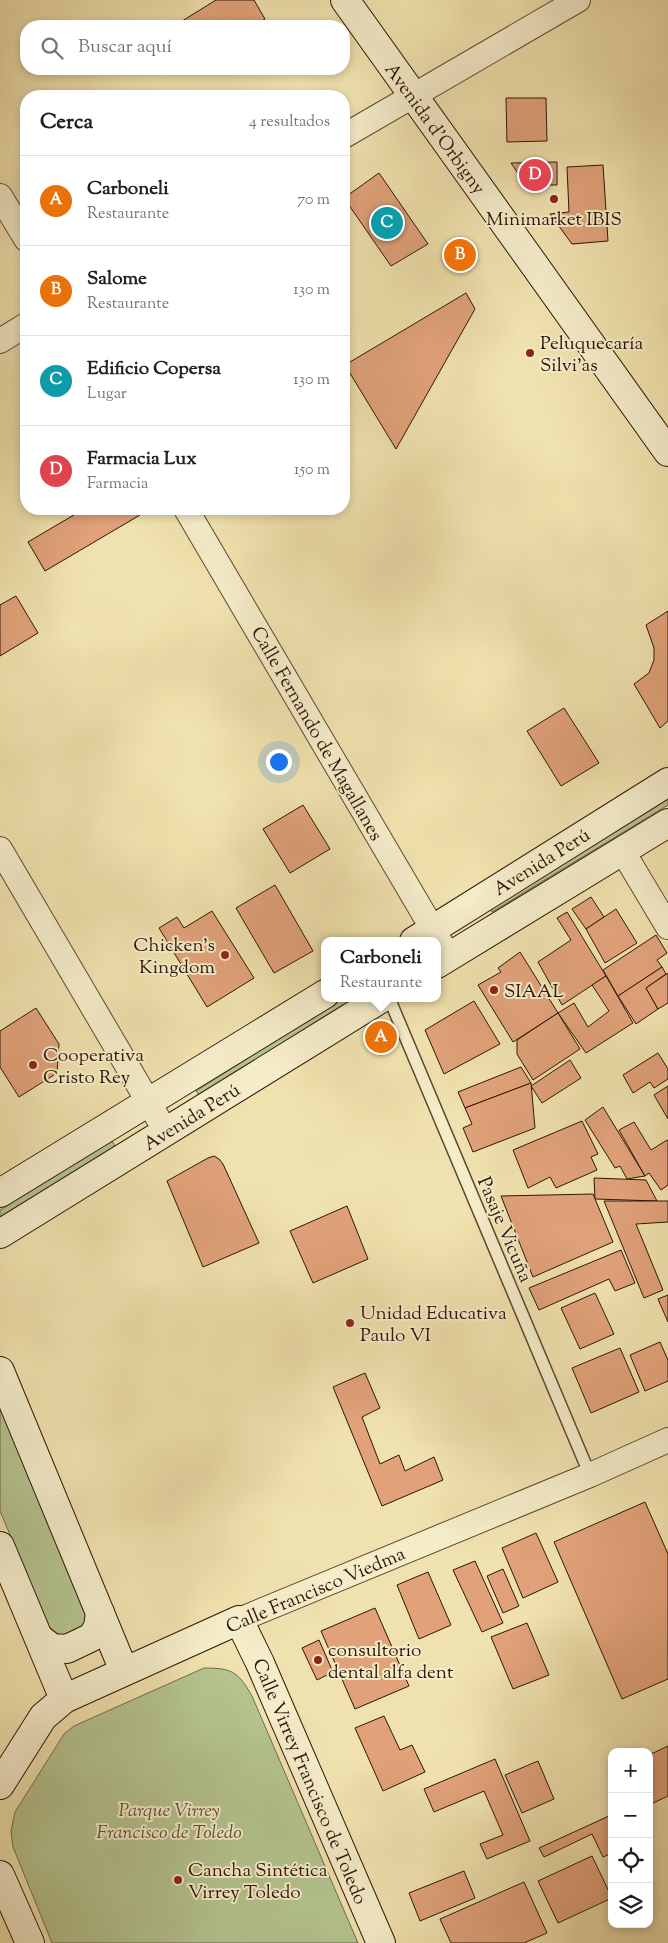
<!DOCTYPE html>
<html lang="es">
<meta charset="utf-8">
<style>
:root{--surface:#fff;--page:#f2f2f2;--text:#202124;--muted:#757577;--line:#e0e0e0;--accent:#111827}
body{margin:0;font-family:"Sorts Mill Goudy",serif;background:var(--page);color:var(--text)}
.controls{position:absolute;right:15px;bottom:15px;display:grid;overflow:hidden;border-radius:10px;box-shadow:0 2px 8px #0003}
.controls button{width:45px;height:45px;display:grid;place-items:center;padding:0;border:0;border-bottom:1px solid var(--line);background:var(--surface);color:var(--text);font:25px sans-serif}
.you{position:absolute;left:278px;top:761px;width:18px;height:18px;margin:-12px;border:4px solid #fff;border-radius:50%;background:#1a73e8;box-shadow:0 0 0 8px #1a73e833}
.badge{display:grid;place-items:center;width:32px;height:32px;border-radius:50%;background:var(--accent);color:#fff;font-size:16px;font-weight:700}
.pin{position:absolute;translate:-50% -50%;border:2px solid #fff;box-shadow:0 1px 5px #0006}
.popup{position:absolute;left:321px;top:937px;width:120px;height:65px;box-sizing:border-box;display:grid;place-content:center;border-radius:10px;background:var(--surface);filter:drop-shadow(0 1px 4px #0005);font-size:16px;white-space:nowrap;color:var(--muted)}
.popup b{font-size:19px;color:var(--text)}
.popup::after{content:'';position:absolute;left:50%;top:100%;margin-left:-10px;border:10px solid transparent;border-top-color:var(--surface)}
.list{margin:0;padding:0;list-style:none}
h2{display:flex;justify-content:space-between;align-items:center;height:65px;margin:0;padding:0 20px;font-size:21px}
h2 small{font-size:16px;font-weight:400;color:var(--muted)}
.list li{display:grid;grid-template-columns:32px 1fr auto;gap:15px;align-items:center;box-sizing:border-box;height:90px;padding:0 20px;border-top:1px solid var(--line)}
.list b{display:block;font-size:19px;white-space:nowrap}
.list p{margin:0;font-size:16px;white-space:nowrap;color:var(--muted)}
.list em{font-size:16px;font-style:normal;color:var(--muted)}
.icon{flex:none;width:28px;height:28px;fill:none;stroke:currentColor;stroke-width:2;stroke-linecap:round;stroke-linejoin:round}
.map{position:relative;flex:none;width:668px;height:1943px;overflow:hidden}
.search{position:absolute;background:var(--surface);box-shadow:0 2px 8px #0003;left:20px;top:20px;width:330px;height:55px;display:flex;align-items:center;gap:12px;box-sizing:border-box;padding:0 18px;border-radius:20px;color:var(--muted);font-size:19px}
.panel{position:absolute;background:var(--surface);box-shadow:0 2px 8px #0003;left:20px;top:90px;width:330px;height:425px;border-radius:20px}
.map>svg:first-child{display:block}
.green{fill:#b4c48f;stroke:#716c4a}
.building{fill:#e1a27a;stroke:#2e1505}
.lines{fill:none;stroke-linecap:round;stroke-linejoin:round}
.lane-casing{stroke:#5e482f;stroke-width:14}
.street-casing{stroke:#5e482f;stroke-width:26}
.secondary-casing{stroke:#2e1505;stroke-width:30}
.lane{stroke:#f5ecca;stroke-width:11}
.street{stroke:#f5ecca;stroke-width:24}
.secondary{stroke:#f5ecca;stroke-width:28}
.poi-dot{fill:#8f2418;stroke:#f5ecca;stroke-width:2}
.labels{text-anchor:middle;stroke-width:4;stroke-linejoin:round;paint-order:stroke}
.street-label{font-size:19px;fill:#2e1505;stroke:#f5ecca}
.poi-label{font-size:19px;fill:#2e1505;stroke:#f5ecca;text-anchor:start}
.park-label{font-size:19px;font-style:italic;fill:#5d5235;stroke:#f5ecca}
</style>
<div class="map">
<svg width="668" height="1943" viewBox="0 0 668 1943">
<rect width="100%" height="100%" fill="#f0e2ae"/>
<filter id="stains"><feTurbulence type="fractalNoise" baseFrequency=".004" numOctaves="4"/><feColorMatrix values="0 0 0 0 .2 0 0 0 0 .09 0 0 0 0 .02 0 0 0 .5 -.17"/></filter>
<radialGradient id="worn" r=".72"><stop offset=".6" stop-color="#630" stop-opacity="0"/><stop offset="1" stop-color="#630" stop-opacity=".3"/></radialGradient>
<g class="green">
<polygon points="668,797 668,805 492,912 489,907"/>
<polygon points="344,998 354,998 199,1095 196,1091"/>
<polygon points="112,1141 116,1148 0,1219 0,1210"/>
<polygon points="0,1399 89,1611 88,1623 64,1636 53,1632 48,1625 0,1511"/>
<path d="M204,1668C233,1668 238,1672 252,1696L358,1943H52L13,1847L11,1831L15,1812L64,1734L74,1726Z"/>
</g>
<g class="building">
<polygon points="216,0 254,0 265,19 253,26 174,26"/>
<polygon points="506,98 546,98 547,141 507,142"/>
<polygon points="557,162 557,185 526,185 511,163"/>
<polygon points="603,165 608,241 572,244 550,214 569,212 567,167"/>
<polygon points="379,173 428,244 391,266 344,198"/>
<polygon points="466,293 475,309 396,449 345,365"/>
<polygon points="84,509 136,509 140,515 45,571 28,542"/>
<polygon points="16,596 38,633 0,656 0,605"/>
<polygon points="668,611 668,721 660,728 634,684 649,673 654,660 654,648 646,625"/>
<polygon points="564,708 599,763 561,786 527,731"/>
<polygon points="303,805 330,849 290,873 263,829"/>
<polygon points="275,885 313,951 274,973 236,908"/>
<polygon points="591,897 604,917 586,929 572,909"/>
<polygon points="616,909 637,943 605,963 586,929"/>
<polygon points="212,911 254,978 207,1007 159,928 177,917 184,928"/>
<polygon points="567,912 606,976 562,1005 538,962 571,940 557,918"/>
<polygon points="656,935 667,953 657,960 662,967 618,996 603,970"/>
<polygon points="520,952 558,1013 513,1042 478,985 501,972 498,968"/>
<polygon points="662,967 666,974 646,988 658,1009 636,1024 618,996"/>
<polygon points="668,973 668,1003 658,1009 646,988"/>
<polygon points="606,976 633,1023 586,1053 558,1013 574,1003 588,1027 609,1011 592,985"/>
<polygon points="474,1001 500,1044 444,1074 425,1030"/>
<polygon points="36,1008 59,1044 57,1073 19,1097 0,1067 0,1031"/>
<polygon points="558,1013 580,1049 533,1080 517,1054 517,1040"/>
<polygon points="658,1053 668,1069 668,1079 654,1088 650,1082 633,1093 623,1075"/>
<polygon points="570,1060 581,1078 542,1103 531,1086"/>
<polygon points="521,1067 531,1083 465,1108 458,1092"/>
<polygon points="531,1083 535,1128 473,1152 463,1128 472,1124 465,1108"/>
<polygon points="668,1086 668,1119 654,1095"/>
<polygon points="603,1107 645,1176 627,1179 620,1166 615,1168 585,1120"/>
<polygon points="582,1121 598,1154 591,1157 597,1170 556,1188 550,1177 528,1188 513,1150"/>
<polygon points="634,1122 651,1150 667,1140 668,1141 668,1185 661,1190 649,1173 645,1176 619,1130"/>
<polygon points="214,1156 219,1159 223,1164 259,1243 203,1267 167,1181 208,1158"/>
<polygon points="594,1178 646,1180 657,1201 595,1199"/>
<polygon points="593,1194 613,1242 533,1277 501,1196"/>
<polygon points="604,1201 668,1201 668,1222 636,1224 663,1290 644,1298"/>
<polygon points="347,1206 368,1259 313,1283 290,1231"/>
<polygon points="621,1250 635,1283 615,1291 609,1279 539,1310 529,1288"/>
<polygon points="595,1293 614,1334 580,1349 561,1308"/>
<polygon points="668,1295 668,1322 658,1299"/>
<polygon points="660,1342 668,1360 668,1381 645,1391 630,1355"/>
<polygon points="620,1348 639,1392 591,1413 572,1368"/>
<polygon points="365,1373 380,1408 362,1417 380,1464 399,1455 405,1471 434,1457 443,1480 382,1506 333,1387"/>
<polygon points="645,1502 668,1554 668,1679 622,1699 554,1542"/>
<polygon points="536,1533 558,1582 523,1598 502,1548"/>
<polygon points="475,1561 503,1623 482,1632 453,1570"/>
<polygon points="503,1569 519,1606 503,1613 487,1576"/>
<polygon points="428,1572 451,1625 419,1639 397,1585"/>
<polygon points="375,1608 409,1686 355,1709 321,1631"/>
<polygon points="527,1623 549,1675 513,1689 491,1637"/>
<polygon points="319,1640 333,1672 317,1680 302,1648"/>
<polygon points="384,1716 400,1750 412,1745 425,1772 383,1791 355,1728"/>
<polygon points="668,1746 668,1796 651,1804 649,1801 649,1755"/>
<polygon points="495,1759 530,1841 487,1859 480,1844 503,1835 484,1791 434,1812 424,1789"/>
<polygon points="538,1761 554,1799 522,1813 505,1775"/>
<polygon points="609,1816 612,1820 612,1853 603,1857 592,1834 544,1857 539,1848"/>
<polygon points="592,1856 612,1898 558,1923 538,1881"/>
<polygon points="464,1871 475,1898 420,1921 409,1893"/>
<polygon points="524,1882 547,1933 524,1943 451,1943 440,1919"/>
</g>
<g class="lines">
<defs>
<polyline id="lane" points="389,998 590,1475"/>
<g id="street">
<polyline points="344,136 578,0"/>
<polyline points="0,196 26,239"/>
<polyline points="0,341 26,325"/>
<polyline points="186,509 449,957"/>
<polyline points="0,849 166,1132"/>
<polyline points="622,850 668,927"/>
<polyline points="239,1620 590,1475 668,1440"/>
</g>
<g id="secondary">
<polyline points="345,0 668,452"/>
<polyline points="414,941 668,782"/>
<polyline points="437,964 668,823"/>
<polyline points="0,1193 325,994"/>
<polyline points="0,1234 382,998"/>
<polyline points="0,1371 124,1671"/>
<polyline points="0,1546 64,1699"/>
<polyline points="39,1638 52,1648 67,1649 92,1637 98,1627 100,1613"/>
<polyline points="0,1785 43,1717 64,1699 239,1620 260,1663 381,1943"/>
<polyline points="0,1875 30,1943"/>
</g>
</defs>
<use href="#lane" class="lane-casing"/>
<use href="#street" class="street-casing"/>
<use href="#secondary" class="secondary-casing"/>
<use href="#lane" class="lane"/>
<use href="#street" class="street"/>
<use href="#secondary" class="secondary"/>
</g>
<g class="poi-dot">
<circle cx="554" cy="199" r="5"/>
<circle cx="530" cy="353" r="5"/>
<circle cx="225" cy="955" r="5"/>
<circle cx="494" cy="990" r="5"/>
<circle cx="33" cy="1065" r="5"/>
<circle cx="350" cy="1323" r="5"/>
<circle cx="318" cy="1660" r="5"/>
<circle cx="178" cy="1880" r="5"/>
</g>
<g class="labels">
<g class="street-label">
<text transform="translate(436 128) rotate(54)" y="7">Avenida d'Orbigny</text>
<text transform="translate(318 733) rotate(60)" y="7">Calle Fernando de Magallanes</text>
<text transform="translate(541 861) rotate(-32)" y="7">Avenida Perú</text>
<text transform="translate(191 1116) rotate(-32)" y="7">Avenida Perú</text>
<text transform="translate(506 1229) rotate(67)" y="7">Pasaje Vicuña</text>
<text transform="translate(315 1589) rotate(-23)" y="7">Calle Francisco Viedma</text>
<text transform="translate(311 1781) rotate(67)" y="7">Calle Virrey Francisco de Toledo</text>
</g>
<g class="poi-label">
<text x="554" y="225" text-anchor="middle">Minimarket IBIS</text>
<text x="540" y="349">Peluquecaría<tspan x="540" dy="22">Silvi'as</tspan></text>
<text x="215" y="951" text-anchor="end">Chicken's<tspan x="215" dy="22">Kingdom</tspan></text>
<text x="504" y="997">SIAAL</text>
<text x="43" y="1061">Cooperativa<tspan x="43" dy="22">Cristo Rey</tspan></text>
<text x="360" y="1319">Unidad Educativa<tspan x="360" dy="22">Paulo VI</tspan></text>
<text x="328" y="1656">consultorio<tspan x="328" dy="22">dental alfa dent</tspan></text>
<text x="188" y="1876">Cancha Sintética<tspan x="188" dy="22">Virrey Toledo</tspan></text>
</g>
<g class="park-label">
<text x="169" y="1816">Parque Virrey<tspan x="169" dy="22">Francisco de Toledo</tspan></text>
</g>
</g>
<rect width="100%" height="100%" filter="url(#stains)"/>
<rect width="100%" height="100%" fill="url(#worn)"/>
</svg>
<div class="controls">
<button>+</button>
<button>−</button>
<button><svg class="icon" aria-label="locate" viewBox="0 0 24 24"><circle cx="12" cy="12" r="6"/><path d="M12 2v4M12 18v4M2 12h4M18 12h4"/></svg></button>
<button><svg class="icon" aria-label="layers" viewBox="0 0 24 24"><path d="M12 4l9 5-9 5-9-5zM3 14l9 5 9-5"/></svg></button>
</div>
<div class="you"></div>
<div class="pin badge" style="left:381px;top:1037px;background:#e8710a">A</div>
<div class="popup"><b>Carboneli</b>Restaurante</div>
<div class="pin badge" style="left:460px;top:255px;background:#e8710a">B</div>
<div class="pin badge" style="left:387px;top:223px;background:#0f9aa8">C</div>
<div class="pin badge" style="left:535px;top:175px;background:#e0444e">D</div>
<div class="search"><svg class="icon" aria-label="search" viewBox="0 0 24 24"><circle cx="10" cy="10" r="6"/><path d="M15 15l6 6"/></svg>Buscar aquí</div>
<section class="panel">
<h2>Cerca<small>4 resultados</small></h2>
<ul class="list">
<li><span class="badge" style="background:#e8710a">A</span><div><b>Carboneli</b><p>Restaurante</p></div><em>70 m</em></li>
<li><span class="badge" style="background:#e8710a">B</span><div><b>Salome</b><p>Restaurante</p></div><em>130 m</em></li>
<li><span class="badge" style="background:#0f9aa8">C</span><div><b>Edificio Copersa</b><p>Lugar</p></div><em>130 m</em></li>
<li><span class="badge" style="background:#e0444e">D</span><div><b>Farmacia Lux</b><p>Farmacia</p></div><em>150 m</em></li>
</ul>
</section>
</div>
